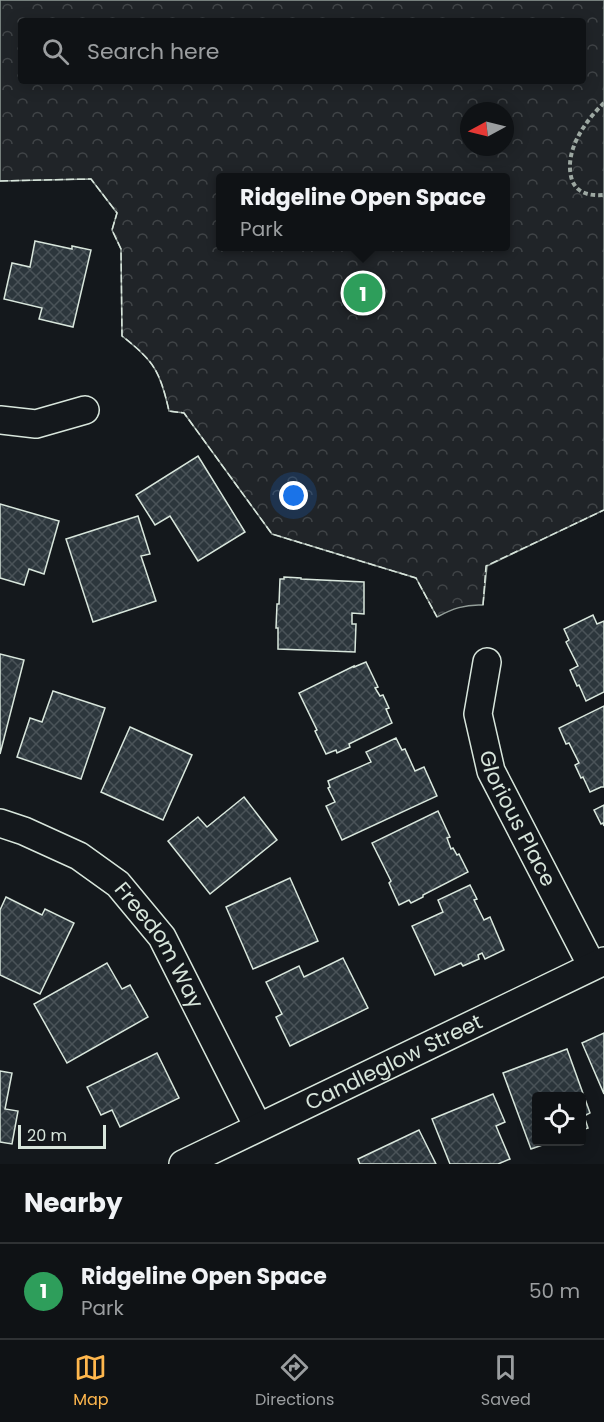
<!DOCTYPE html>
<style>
:root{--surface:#0f1215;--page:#181b1e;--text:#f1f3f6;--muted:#9b9ea0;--line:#2f3234;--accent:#ffb74d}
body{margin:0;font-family:Poppins,sans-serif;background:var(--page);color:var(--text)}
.controls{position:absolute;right:18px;bottom:18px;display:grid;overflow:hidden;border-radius:6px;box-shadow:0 3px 15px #0003}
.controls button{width:54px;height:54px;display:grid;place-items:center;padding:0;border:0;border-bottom:2px solid var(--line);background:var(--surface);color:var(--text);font:30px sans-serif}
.compass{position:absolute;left:460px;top:102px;width:54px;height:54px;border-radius:50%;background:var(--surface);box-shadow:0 3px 15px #0003;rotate:263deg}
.scale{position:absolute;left:18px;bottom:15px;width:88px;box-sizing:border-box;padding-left:6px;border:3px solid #d8e6dc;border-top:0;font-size:16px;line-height:21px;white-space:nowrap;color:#d8e6dc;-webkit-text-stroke:4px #14181c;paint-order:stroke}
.you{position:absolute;left:294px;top:496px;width:21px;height:21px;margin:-15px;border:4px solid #fff;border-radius:50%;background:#1a73e8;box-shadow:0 0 0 9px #1a73e833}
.badge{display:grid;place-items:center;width:39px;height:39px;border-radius:50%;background:var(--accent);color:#fff;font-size:20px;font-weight:700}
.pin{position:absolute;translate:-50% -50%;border:3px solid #fff;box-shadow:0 2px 6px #0006}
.popup{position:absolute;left:216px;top:173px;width:294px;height:78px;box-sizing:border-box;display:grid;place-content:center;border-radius:6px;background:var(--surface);filter:drop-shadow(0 2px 4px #0005);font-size:20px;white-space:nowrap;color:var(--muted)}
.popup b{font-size:22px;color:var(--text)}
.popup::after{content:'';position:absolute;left:50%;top:100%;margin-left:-12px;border:12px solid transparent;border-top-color:var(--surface)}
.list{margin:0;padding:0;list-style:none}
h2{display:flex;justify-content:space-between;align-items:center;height:78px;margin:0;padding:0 24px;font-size:26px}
h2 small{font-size:20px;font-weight:400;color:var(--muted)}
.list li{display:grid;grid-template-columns:39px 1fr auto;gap:18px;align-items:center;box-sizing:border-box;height:96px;padding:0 24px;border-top:2px solid var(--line)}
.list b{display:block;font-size:22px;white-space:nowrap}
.list p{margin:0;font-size:20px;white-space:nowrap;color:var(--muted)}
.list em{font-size:20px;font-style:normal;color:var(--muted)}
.icon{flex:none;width:33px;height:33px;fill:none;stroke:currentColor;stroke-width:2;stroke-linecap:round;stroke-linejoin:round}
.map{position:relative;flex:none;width:604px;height:1164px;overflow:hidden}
.search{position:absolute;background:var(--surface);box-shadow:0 3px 15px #0003;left:18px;right:18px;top:18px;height:66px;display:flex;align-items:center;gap:15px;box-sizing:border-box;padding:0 21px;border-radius:6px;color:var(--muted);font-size:22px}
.sheet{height:174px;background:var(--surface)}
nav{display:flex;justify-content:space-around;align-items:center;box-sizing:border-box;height:84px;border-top:2px solid var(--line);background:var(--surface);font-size:16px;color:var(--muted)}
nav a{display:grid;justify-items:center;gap:3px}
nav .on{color:var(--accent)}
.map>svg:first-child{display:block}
.park{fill:url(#park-crowns);stroke:#939e99;stroke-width:1.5;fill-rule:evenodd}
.building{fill:url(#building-cross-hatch);stroke:#d8e6dc;stroke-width:1.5}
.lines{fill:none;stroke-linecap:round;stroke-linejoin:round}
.minor-casing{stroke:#d8e6dc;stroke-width:30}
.path{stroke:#9da8a2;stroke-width:4;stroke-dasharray:4.5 3;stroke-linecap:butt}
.minor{stroke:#14181c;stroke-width:27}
.fence{stroke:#d8e6dc;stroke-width:1.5;stroke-dasharray:8 3;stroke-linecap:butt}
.labels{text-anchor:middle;stroke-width:4.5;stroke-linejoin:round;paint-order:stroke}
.street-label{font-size:21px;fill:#d8e6dc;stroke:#14181c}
</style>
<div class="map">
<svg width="604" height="1164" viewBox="0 0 604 1164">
<defs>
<pattern id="park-crowns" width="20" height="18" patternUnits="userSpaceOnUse" patternTransform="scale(1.5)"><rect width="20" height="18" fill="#202428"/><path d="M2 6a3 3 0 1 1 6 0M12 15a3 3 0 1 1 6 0" fill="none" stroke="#404447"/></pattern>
<pattern id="building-cross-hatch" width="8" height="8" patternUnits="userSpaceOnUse" patternTransform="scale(1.5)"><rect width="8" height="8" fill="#2c363c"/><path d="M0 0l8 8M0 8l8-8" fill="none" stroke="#4a5358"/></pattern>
</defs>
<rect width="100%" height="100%" fill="#14181c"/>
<path class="park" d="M0,0H604V510L487,566L483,605C465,604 452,609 437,617L416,578L272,534L184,413L169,411C160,371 154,361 122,336L121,249L112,230L117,213L91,179L0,181ZM21,21H583V81H21ZM469,111H505V147H469ZM220,178H506V246H220Z"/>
<g class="building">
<polygon points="35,241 72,249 72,246 91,250 73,327 39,319 42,308 4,299 12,263 30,267"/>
<polygon points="198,456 245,532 198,561 170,516 155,525 136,495"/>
<polygon points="0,504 59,521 44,574 29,569 24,585 0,578"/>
<polygon points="138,516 150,554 141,556 156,601 93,622 66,539"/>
<polygon points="284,577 301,578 301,579 364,582 364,614 352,613 352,624 356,624 355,652 278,649 278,628 276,628 277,604 279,604 280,579 284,579"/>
<polygon points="593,615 597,624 604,621 604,692 586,701 579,685 577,686 570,670 578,666 566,642 569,640 564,629"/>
<polygon points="0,654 24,660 0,754"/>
<polygon points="366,662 378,687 375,688 380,696 383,695 389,708 386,709 392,723 349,744 350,747 337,753 336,750 326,754 315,731 317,730 299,693 354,666 354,667"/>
<polygon points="53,691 105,708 81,779 17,757 30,718 42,722"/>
<polygon points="604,706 604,787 601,787 590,792 583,777 581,778 575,765 579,763 569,743 566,744 559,728"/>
<polygon points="130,727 192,755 163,820 101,792"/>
<polygon points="396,738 402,750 405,749 415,771 424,767 437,796 342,840 326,806 335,802 328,788 330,787 328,781 371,762 366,752"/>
<polygon points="244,797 277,840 210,894 168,841 198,817 207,827"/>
<polygon points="604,805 604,826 603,823 601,824 594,810"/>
<polygon points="438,811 450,837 447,838 451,849 453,848 457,855 459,854 468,872 423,895 423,897 411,903 409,900 399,905 389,883 391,881 372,843"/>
<polygon points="290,878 318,941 253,969 226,907"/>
<polygon points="470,885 477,899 474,900 484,920 490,917 504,950 485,959 482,953 478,955 479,959 463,966 461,963 435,975 412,926 443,912 438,900"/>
<polygon points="6,897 42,915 45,909 74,923 40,994 0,975 0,910"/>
<polygon points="343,958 368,1008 290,1046 276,1017 282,1014 266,982 299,966 304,977"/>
<polygon points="107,963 122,989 130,985 148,1017 67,1063 34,1004"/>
<polygon points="604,1033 604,1094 582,1043"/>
<polygon points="567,1049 590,1113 584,1116 588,1128 582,1130 582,1096 536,1096 536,1142 551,1142 531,1149 503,1073"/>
<polygon points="157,1053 179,1098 120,1127 112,1110 101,1115 87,1087"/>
<polygon points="0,1071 12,1073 5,1109 18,1111 12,1144 0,1142"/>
<polygon points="493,1094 505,1122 496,1126 510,1159 498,1164 450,1164 432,1119"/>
<polygon points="419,1130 436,1164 360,1164 358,1159"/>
</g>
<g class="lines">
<defs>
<g id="minor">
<polyline points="0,420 36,424 85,410"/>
<path id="s1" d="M487,662L478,714L491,771L592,966"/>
<path id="s2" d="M0,823L24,831L79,856L118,884L162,937L258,1127"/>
<path id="s3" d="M183,1164L604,961"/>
</g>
</defs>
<use href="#minor" class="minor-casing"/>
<path class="path" d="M604,103C585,121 563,152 572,180C577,194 591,196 604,195"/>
<use href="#minor" class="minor"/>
<g class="fence">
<path d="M0,181L91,179L117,213L112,230L121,249L122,336C154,361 160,371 169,411L184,413L272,534L416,578L437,617"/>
<polyline points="483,605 486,566 604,510"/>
</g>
</g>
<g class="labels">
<g class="street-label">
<text dy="7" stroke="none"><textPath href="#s1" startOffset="165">Glorious Place</textPath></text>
<text dy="7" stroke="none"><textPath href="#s2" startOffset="208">Freedom Way</textPath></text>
<text dy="7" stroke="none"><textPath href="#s3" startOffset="234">Candleglow Street</textPath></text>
</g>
</g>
</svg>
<div class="controls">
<button><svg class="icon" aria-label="locate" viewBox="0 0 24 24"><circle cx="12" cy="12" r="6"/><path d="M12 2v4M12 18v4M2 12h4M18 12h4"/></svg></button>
</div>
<svg class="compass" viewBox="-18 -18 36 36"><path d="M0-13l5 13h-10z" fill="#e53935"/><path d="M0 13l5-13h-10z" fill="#9b9ea0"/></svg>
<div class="scale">20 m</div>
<div class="you"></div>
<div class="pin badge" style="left:363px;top:293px;background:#2e9e5b">1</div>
<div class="popup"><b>Ridgeline Open Space</b>Park</div>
<div class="search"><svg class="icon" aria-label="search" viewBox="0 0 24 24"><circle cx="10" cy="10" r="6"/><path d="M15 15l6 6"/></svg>Search here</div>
</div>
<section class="sheet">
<h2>Nearby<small></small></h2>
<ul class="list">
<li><span class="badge" style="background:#2e9e5b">1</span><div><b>Ridgeline Open Space</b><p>Park</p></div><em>50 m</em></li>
</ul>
</section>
<nav>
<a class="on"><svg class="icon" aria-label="map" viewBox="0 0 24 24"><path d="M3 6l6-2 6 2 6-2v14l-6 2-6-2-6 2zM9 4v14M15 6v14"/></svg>Map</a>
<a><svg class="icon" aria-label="directions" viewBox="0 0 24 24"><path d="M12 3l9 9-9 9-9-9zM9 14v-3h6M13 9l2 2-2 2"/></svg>Directions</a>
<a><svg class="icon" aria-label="saved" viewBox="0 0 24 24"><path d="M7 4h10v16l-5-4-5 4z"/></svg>Saved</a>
</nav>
